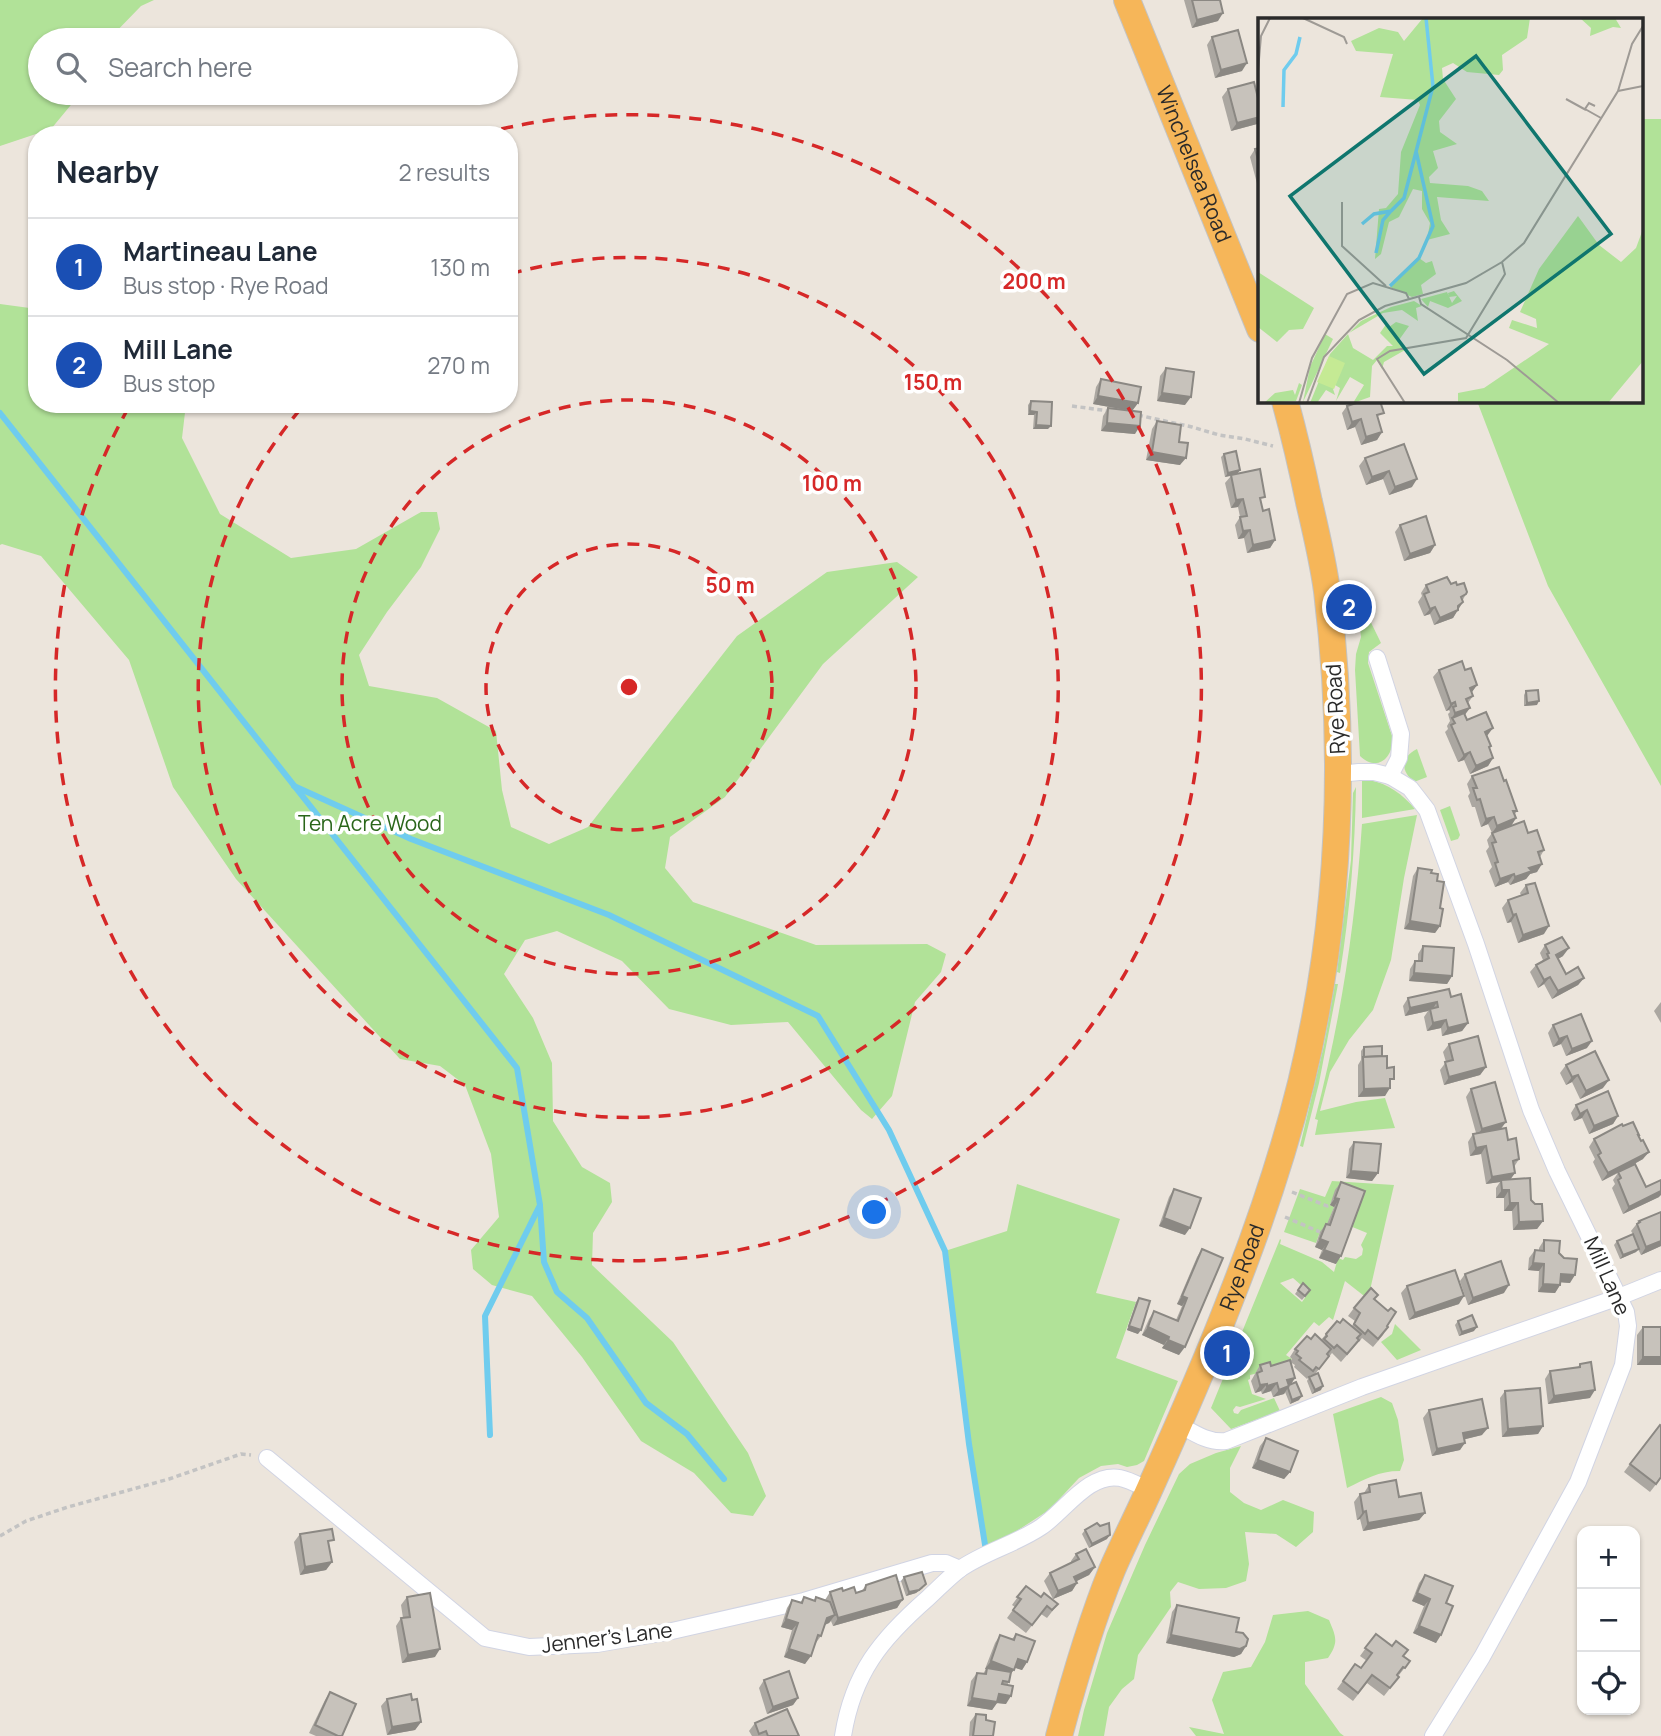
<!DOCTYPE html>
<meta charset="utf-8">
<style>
:root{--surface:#fff;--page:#f2f2f3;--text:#1f2937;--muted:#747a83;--line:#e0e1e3;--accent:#b45309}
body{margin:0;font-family:Manrope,sans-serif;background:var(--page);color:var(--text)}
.controls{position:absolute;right:21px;bottom:21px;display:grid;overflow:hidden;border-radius:14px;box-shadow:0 2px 5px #0004}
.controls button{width:63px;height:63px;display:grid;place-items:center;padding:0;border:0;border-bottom:2px solid var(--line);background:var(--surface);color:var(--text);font:35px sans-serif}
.you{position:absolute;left:875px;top:1213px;width:24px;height:24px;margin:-18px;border:5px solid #fff;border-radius:50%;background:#1a73e8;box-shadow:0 0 0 10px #1a73e833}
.badge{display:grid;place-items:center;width:46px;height:46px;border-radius:50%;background:var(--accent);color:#fff;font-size:23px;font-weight:700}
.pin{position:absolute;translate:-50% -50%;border:4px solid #fff;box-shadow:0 2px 7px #0006}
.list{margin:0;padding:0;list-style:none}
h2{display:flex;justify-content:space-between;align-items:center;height:91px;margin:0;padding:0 28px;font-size:30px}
h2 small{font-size:23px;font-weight:400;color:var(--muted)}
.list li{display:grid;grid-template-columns:46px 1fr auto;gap:21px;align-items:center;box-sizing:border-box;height:98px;padding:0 28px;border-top:2px solid var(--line)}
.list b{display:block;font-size:26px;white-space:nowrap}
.list p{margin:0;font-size:23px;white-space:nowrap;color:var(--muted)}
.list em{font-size:23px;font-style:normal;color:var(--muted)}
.icon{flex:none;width:38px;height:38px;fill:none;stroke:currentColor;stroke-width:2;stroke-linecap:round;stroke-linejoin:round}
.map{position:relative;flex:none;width:1661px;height:1736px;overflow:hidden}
.search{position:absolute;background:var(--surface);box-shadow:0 2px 5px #0004;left:28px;top:28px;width:490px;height:77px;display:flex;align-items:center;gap:18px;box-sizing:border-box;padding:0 24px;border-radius:38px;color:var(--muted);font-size:26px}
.panel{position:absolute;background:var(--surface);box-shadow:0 2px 5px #0004;left:28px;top:126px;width:490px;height:287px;border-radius:28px}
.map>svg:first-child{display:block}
.green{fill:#b1e298;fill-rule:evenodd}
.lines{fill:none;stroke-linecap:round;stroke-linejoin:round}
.stream{stroke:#6fccee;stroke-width:6}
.minor-casing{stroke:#d1d4e3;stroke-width:18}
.trunk-casing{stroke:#c3c3c3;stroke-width:28}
.path{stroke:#c3c3c3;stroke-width:3.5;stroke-dasharray:5 3.5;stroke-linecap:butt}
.minor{stroke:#fff;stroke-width:16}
.trunk{stroke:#f6b659;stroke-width:26}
.wall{fill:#aba7a1}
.shaded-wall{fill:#8b8883}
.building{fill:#c7c2bb;stroke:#8b8883;stroke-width:2}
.ring{fill:none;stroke:#d62828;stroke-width:3.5;stroke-dasharray:12 9}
.labels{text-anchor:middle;stroke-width:7;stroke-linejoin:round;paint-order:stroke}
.street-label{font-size:21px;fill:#2a2a2a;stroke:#fff}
.park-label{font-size:21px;fill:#2a661a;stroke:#fff}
.inset-river{fill:none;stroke:#6fccee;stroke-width:3.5}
.inset-road{fill:none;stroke:#9e9a95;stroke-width:2}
.view{fill:#0f766e;fill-opacity:0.15;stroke:#0f766e;stroke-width:3.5}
.inset-edge{fill:none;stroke:#2a2a2a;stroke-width:3.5}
.centre{fill:#d62828;stroke:#fff;stroke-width:3.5}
.ring-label{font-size:21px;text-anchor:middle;font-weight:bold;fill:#d62828;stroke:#fff;stroke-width:7;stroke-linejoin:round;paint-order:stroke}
</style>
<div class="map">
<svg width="1661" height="1736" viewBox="0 0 1661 1736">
<rect width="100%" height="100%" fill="#ece5dc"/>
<g class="green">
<polygon points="0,0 154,0 141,6 108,40 40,40 40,93 78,93 75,100 51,129 0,146"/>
<polygon points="1642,119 1661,119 1661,786 1548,586 1477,401 1642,401"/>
<polygon points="0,304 37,309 37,404 186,404 182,438 220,514 291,558 356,549 421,512 437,512 440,529 421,567 387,612 359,655 369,686 437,698 496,731 502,790 511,827 549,844 588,827 737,636 827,572 897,562 918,577 823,664 725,797 670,837 665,868 693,902 816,945 927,944 946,954 941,972 915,1002 892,1096 872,1119 861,1110 788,1022 731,1025 669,1009 622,961 557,931 525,940 504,974 533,1018 552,1063 553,1121 582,1167 610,1183 612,1202 593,1233 592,1265 673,1342 748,1453 766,1496 753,1516 731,1513 694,1473 641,1441 582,1357 532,1296 492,1285 473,1269 471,1250 499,1217 491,1154 465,1085 440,1066 400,1059 236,879 173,787 129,660 41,556 2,544 0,545"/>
<path d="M1356,592L1381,643L1369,652L1368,663L1393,739C1392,759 1377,772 1360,756L1355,670L1356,654L1361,637Z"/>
<path d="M1417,749L1427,777L1414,782C1400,770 1401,757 1417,749Z"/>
<path d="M1369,780C1389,784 1402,794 1415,809L1362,818V781Z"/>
<path d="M1356,787C1355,849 1350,911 1340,973L1337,972L1351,860L1353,793Z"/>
<polygon points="1450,806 1460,835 1458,839 1451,841 1440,810"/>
<path d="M1417,815L1404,878L1391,960L1373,1010L1349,1040L1330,1072L1320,1111L1356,1102L1385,1098L1395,1128L1315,1135L1318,1120L1315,1119C1341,1019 1355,927 1362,824Z"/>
<polygon points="1335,984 1338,984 1319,1083 1303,1147 1300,1146 1324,1045"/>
<path d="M1332,1181L1394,1185L1368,1299L1345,1281L1333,1320L1329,1317L1319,1326L1314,1322L1286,1355L1292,1359L1288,1366L1250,1375V1379L1248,1380L1252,1394L1266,1399L1240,1407L1236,1406L1233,1410L1234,1413L1238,1414L1241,1410L1274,1398L1280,1411L1231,1429L1211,1408L1280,1239L1281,1240L1280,1244L1322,1262L1334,1272L1338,1258L1343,1260L1345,1257L1356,1259L1362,1255L1363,1249L1361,1245L1367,1233L1350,1226L1336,1190L1330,1205L1334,1207L1324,1233L1320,1232L1316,1243L1284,1232L1300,1189L1325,1197ZM1293,1278L1309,1292L1302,1302L1280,1283Z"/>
<polygon points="1017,1184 1120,1219 1096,1293 1136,1302 1116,1358 1178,1381 1144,1461 1137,1465 1127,1467 1118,1464 1101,1466 1079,1478 1049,1510 986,1551 969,1444 945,1251 1007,1231"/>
<polygon points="1395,1324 1421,1350 1397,1360 1381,1342 1392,1334"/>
<path d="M1381,1397L1392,1403L1398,1420L1404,1460L1400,1471C1378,1471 1366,1479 1347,1488L1333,1414Z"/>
<polygon points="1241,1446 1230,1468 1230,1492 1244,1503 1261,1510 1283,1500 1314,1512 1313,1532 1296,1547 1276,1534 1245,1532 1249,1564 1246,1581 1226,1588 1199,1589 1178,1582 1170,1592 1171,1607 1138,1655 1134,1679 1122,1689 1109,1707 1104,1736 1078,1736 1084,1710 1107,1633 1145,1545 1179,1474 1190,1464 1216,1453"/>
<path d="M1308,1611L1329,1620C1336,1637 1339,1642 1328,1658L1305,1662V1684L1340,1733L1344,1736H1196L1189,1727L1224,1734L1212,1700L1223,1672L1251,1667L1265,1642L1273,1615Z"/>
</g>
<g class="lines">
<g class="stream">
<polyline points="0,413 517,1068 540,1205 485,1316 490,1435"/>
<polyline points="294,786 411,839 609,915 818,1016 889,1130 945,1251 969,1444 986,1551"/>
<polyline points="540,1206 544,1262 557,1292 587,1318 646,1403 687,1434 724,1479"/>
</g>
<defs>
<g id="minor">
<polyline points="1377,658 1401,734 1399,758 1390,776"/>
<polyline points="1339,774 1359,772 1374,772 1390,776 1410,788 1427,810 1476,944 1531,1110 1557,1171 1626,1312 1628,1326 1623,1365 1578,1482 1482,1657 1433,1736"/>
<path d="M1178,1424C1194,1433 1208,1443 1226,1441L1362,1387L1619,1297L1661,1280"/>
<polyline points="267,1458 485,1638 529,1647 597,1644 672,1631 804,1601 932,1563 946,1563 960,1569"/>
<path d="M843,1736C853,1673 881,1639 928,1598C938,1589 948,1578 960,1569C984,1552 1016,1544 1041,1527C1064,1512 1089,1472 1120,1478C1130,1480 1140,1486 1149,1490"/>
</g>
<g id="trunk">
<path id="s1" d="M1127,0L1260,329"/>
<path id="s2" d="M1059,1736C1074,1680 1090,1624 1112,1570C1124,1542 1138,1515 1150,1488C1179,1424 1207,1360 1232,1295C1259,1226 1283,1156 1301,1083C1340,922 1347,755 1327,591C1323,561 1316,532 1309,502C1302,468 1294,434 1285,401"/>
</g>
</defs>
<use href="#minor" class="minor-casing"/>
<use href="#trunk" class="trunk-casing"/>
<g class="path">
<polyline points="1072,406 1109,411"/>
<polyline points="1138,415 1192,427 1219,435 1245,439 1273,446"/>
<polyline points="1292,1192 1327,1206 1330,1205"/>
<polyline points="1285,1217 1320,1232"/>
<polyline points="0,1536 26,1521 68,1507 169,1479 241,1454 251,1455"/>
</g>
<use href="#minor" class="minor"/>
<use href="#trunk" class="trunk"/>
</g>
<g class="wall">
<polygon points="1184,0 1220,0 1218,21 1192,28"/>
<polygon points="1212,37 1242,71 1215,78 1207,45"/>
<polygon points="1228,89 1257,124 1231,131 1222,97"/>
<polygon points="1260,148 1260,190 1259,191 1250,157 1255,149"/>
<polygon points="1166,368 1185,405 1157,401 1160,376"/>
<polygon points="1101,379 1138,403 1132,411 1135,434 1101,431 1103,416 1108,408 1131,411 1093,404 1096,387"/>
<polygon points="1031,401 1048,429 1033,429 1034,415 1028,415 1028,405"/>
<polygon points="1347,406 1379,421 1382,432 1377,440 1361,445 1355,427 1347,430 1342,413"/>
<polygon points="1157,421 1179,442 1180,465 1146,460 1152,429"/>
<polygon points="1404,444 1412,487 1389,495 1383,479 1366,485 1359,466 1365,458"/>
<polygon points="1224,454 1240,470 1237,474 1261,503 1263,511 1275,540 1270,548 1247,553 1244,538 1238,539 1235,525 1240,517 1238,507 1231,508 1225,483 1231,476 1225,477 1221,457"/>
<polygon points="1400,525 1435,545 1430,553 1404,561 1395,532"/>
<polygon points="1451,584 1457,585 1466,594 1453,618 1434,625 1430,614 1424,616 1418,602 1422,596 1421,593 1426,585"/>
<polygon points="1439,670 1465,670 1477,685 1471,693 1473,696 1468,703 1465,715 1467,720 1487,736 1491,746 1489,749 1493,758 1488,766 1470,774 1464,760 1458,762 1445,732 1448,729 1447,726 1450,721 1448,714 1450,712 1449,710 1446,711 1433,677"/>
<polygon points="1526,691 1537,705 1524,706 1524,695"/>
<polygon points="1472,776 1504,781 1517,811 1515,814 1516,818 1511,826 1528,833 1544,850 1540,857 1537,872 1530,874 1526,879 1510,885 1508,882 1495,887 1489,871 1492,867 1486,851 1489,847 1487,840 1492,833 1488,824 1481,827 1475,807 1472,807 1468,796 1470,793 1467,784"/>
<polygon points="1418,868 1431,873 1437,881 1440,926 1435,933 1404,929 1413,876"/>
<polygon points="1526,885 1544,934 1518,943 1511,922 1507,923 1502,908 1508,900 1521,895 1520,893"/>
<polygon points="1545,945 1563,956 1558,959 1566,974 1584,978 1578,985 1552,999 1544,984 1538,988 1530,972 1536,965 1543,960 1540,953"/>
<polygon points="1423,946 1452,976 1447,984 1409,981 1410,969 1415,961 1418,961 1418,954"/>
<polygon points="1451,997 1468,1023 1462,1031 1442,1036 1441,1028 1427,1031 1424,1017 1428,1011 1405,1016 1403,1006 1408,998"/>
<polygon points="1661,1002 1661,1023 1654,1011"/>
<polygon points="1553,1025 1587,1048 1566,1056 1561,1044 1553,1047 1548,1033"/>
<polygon points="1449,1044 1486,1067 1480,1075 1444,1085 1440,1070 1446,1062 1443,1052"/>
<polygon points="1364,1047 1382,1056 1387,1068 1390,1085 1385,1096 1358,1097 1358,1065 1361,1060 1361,1051"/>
<polygon points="1566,1065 1603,1088 1580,1099 1572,1082 1566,1085 1560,1073"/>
<polygon points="1471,1089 1501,1129 1519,1159 1514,1167 1515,1173 1510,1179 1531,1200 1543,1221 1537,1229 1513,1230 1512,1211 1504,1211 1504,1198 1496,1198 1496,1188 1500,1182 1486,1184 1481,1154 1470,1156 1468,1142 1473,1134 1476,1133 1466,1097"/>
<polygon points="1576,1105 1618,1116 1613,1124 1589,1134 1582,1118 1574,1121 1571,1113"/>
<polygon points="1623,1126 1638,1136 1643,1159 1624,1170 1659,1197 1623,1214 1612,1188 1615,1184 1613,1180 1618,1173 1602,1181 1593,1162 1595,1159 1589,1147 1594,1139"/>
<polygon points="1354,1142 1378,1173 1372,1181 1346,1178 1349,1149"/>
<polygon points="1341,1182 1336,1264 1319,1258 1322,1250 1315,1247 1320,1232 1326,1224 1327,1224 1334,1207 1330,1205 1335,1190"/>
<polygon points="1174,1189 1185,1235 1159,1226 1169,1197"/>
<polygon points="1661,1212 1661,1246 1641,1255 1638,1249 1636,1252 1620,1259 1614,1245 1617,1241 1633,1234 1631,1231 1639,1221"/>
<polygon points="1544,1240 1559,1253 1570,1283 1561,1282 1560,1285 1555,1293 1538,1292 1539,1271 1528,1270 1529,1258 1535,1250 1539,1250 1539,1248"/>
<polygon points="1202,1249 1179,1355 1162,1348 1164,1345 1142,1335 1149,1319 1154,1311 1176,1320 1182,1306 1177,1304 1197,1257"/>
<polygon points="1465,1274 1504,1293 1468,1305 1460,1281"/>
<polygon points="1303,1283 1310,1290 1302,1300 1295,1294"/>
<polygon points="1407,1286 1459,1304 1409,1320 1401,1293"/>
<polygon points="1139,1298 1138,1334 1127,1330 1136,1302"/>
<polygon points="1375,1299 1387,1326 1383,1335 1373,1347 1362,1338 1359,1342 1359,1341 1341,1362 1332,1353 1315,1374 1321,1390 1312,1394 1307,1381 1309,1377 1312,1376 1311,1375 1307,1379 1294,1367 1295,1365 1290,1362 1292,1359 1290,1357 1295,1349 1311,1339 1321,1340 1326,1334 1340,1323 1352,1326 1355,1321 1348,1316 1354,1308"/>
<polygon points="1458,1321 1474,1331 1459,1336 1455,1325"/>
<polygon points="1643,1327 1661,1365 1637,1365 1637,1335"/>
<polygon points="1580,1364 1590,1398 1548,1404 1545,1379 1550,1371 1578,1367"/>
<polygon points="1260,1365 1271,1366 1291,1385 1299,1400 1290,1404 1285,1392 1284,1394 1273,1397 1271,1391 1262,1394 1261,1391 1255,1393 1251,1381"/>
<polygon points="1505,1391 1543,1426 1538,1434 1502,1437 1500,1398"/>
<polygon points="1429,1410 1482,1435 1465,1439 1460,1450 1432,1456 1423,1418"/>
<polygon points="1266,1438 1290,1472 1284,1479 1252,1468 1260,1446"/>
<polygon points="1630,1464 1661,1478 1650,1492 1624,1472"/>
<polygon points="1369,1485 1399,1497 1425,1513 1419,1520 1363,1531 1360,1519 1357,1520 1354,1502 1360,1494 1364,1493"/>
<polygon points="1085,1530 1107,1539 1089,1548 1082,1534"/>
<polygon points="300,1534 329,1546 332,1562 326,1570 300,1575 294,1542"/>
<polygon points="1076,1554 1095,1567 1089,1575 1076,1581 1077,1583 1072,1591 1053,1599 1044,1581 1050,1573 1071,1563 1071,1561"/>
<polygon points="1425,1575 1446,1603 1436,1643 1413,1633 1424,1606 1412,1601 1419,1583"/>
<polygon points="904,1577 923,1588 916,1593 906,1596 901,1581"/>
<polygon points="866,1585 903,1599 897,1608 833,1626 831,1621 829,1623 825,1625 821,1636 815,1644 805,1664 784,1657 792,1630 781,1627 787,1608 792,1600 800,1603 804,1597 814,1600 816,1597 825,1600 830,1592 843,1591 856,1593 861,1592"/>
<polygon points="1026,1586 1041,1597 1058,1604 1047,1618 1041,1614 1026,1633 1007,1618 1015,1607 1012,1605"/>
<polygon points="407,1597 435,1657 402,1663 396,1626 401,1618 403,1618 401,1605"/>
<polygon points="1177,1605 1246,1646 1241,1654 1234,1657 1166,1643 1172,1612"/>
<polygon points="1016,1634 1027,1662 1022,1670 1014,1667 1010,1674 1009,1682 1007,1685 1006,1704 997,1703 992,1710 967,1706 971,1681 977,1673 983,1674 986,1669 985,1669 995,1643 1000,1635 1012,1639"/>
<polygon points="1376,1634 1410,1661 1399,1675 1398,1674 1397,1675 1399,1677 1384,1696 1367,1683 1353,1701 1337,1689 1355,1664 1361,1668 1367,1661 1360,1656"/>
<polygon points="764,1680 798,1698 793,1705 767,1714 759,1688"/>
<polygon points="330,1692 342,1736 316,1736 309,1733 325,1700"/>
<polygon points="387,1699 412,1700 421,1722 415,1730 387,1735 381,1706"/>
<polygon points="976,1714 986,1720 993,1736 969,1736 970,1722"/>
<polygon points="755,1723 799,1736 752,1736 749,1731"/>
</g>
<g class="shaded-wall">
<polygon points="1223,13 1218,21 1192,28 1197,20"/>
<polygon points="1247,63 1242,71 1215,78 1221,70"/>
<polygon points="1260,117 1260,120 1257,124 1231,131 1237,123"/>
<polygon points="1162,393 1191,397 1185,405 1157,401"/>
<polygon points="1098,396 1138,403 1132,411 1093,404"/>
<polygon points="1030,411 1037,412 1034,415 1028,415"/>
<polygon points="1361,419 1355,427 1347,430 1352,422"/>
<polygon points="1107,423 1140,426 1135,434 1101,431"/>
<polygon points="1036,425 1051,426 1048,429 1033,429"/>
<polygon points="1382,432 1377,440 1361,445 1366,437"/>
<polygon points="1152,452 1186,458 1180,465 1146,460"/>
<polygon points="1240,470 1237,474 1225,477 1228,473"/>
<polygon points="1389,471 1383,479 1366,485 1372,477"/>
<polygon points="1417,479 1412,487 1389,495 1395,487"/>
<polygon points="1243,499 1238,507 1231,508 1236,500"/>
<polygon points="1250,530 1244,538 1238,539 1243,531"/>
<polygon points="1275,540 1270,548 1247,553 1253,545"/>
<polygon points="1435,545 1430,553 1404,561 1410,554"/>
<polygon points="1463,602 1453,618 1434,625 1440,618"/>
<polygon points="1435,607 1430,614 1424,616 1430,609"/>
<polygon points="1477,685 1472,692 1464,695 1470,688"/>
<polygon points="1539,701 1537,705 1524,706 1527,703"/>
<polygon points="1455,702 1449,710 1446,711 1451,704"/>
<polygon points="1470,708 1464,716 1452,718 1450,721 1455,713"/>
<polygon points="1493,728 1487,736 1479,739 1485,732"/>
<polygon points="1470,752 1464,760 1458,762 1464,755"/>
<polygon points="1493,758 1488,766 1470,774 1476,766"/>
<polygon points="1494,817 1488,824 1481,827 1486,819"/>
<polygon points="1516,818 1511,826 1492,833 1497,826"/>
<polygon points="1542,864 1537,872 1530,874 1526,879 1510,885 1515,877 1529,868"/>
<polygon points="1514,874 1508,882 1495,887 1500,879"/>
<polygon points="1516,914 1511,922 1507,923 1513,915"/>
<polygon points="1410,921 1440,926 1435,933 1404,929"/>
<polygon points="1549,926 1544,934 1518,943 1523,935"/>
<polygon points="1569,948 1563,956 1551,963 1556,955"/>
<polygon points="1414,973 1452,976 1447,984 1409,981"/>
<polygon points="1550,977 1544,984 1538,988 1544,980"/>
<polygon points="1584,978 1578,985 1552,999 1558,991"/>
<polygon points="1437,1002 1432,1010 1430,1009 1428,1011 1405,1016 1410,1008"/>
<polygon points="1446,1020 1441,1028 1427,1031 1433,1023"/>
<polygon points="1468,1023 1462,1031 1442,1036 1448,1028"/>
<polygon points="1567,1036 1561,1044 1553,1047 1559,1039"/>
<polygon points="1592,1041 1587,1048 1566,1056 1572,1049"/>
<polygon points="1486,1067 1480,1075 1444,1085 1449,1077"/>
<polygon points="1578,1075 1572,1082 1566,1085 1572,1077"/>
<polygon points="1609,1080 1603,1088 1580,1099 1586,1091"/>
<polygon points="1390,1088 1385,1096 1358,1097 1364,1089"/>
<polygon points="1587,1110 1582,1118 1574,1121 1580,1114"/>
<polygon points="1618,1116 1613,1124 1589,1134 1594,1126"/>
<polygon points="1506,1122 1500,1130 1476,1136 1482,1129"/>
<polygon points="1486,1146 1481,1154 1470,1156 1476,1148"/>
<polygon points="1649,1152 1643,1159 1602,1181 1608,1173"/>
<polygon points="1351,1171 1378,1173 1372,1181 1346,1178"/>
<polygon points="1515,1173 1510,1180 1501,1180 1500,1182 1486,1184 1492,1177"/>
<polygon points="1502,1190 1509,1190 1504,1198 1496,1198"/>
<polygon points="1661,1191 1661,1195 1659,1197 1623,1214 1629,1207"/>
<polygon points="1335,1198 1339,1199 1334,1207 1330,1205"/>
<polygon points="1510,1203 1518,1203 1512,1211 1504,1211"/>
<polygon points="1164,1218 1190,1228 1185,1235 1159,1226"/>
<polygon points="1543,1221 1537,1229 1513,1230 1519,1222"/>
<polygon points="1320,1239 1328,1242 1322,1250 1315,1247"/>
<polygon points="1661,1241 1661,1246 1641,1255 1646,1247"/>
<polygon points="1639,1249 1636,1252 1620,1259 1623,1255"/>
<polygon points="1324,1250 1341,1256 1336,1264 1319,1258"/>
<polygon points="1533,1263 1544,1264 1539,1271 1528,1270"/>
<polygon points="1561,1274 1575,1275 1570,1283 1556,1282"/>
<polygon points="1543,1284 1560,1285 1555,1293 1538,1292"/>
<polygon points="1509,1285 1504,1293 1468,1305 1473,1298"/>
<polygon points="1182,1296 1187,1298 1182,1306 1177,1304"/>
<polygon points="1464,1296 1459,1304 1409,1320 1415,1313"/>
<polygon points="1129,1326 1141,1330 1138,1334 1127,1330"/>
<polygon points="1148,1327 1169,1337 1164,1345 1142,1335"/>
<polygon points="1477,1327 1474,1331 1459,1336 1462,1332"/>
<polygon points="1168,1340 1185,1347 1179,1355 1162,1348"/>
<polygon points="1643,1357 1661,1357 1661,1365 1637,1365"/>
<polygon points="1295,1378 1290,1386 1282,1388 1287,1380"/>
<polygon points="1277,1383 1271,1391 1262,1394 1267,1386"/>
<polygon points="1267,1384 1261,1391 1255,1393 1260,1385"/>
<polygon points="1289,1386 1284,1394 1273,1397 1279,1390"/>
<polygon points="1323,1386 1321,1390 1312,1394 1315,1390"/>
<polygon points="1595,1390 1590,1398 1548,1404 1554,1396"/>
<polygon points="1302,1396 1299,1400 1290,1404 1292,1400"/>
<polygon points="1543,1426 1538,1434 1502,1437 1508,1429"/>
<polygon points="1488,1428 1482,1435 1458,1441 1463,1433"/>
<polygon points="1465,1443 1460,1450 1432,1456 1437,1449"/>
<polygon points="1258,1460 1290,1472 1284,1479 1252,1468"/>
<polygon points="1366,1511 1360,1519 1357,1520 1363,1512"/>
<polygon points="1425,1513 1419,1520 1363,1531 1368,1523"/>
<polygon points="1110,1535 1107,1539 1089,1548 1092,1544"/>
<polygon points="332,1562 326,1570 300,1575 305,1567"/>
<polygon points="1095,1567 1089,1575 1069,1585 1074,1577"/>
<polygon points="1077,1583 1072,1591 1053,1599 1058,1591"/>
<polygon points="926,1584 916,1593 906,1596 909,1592"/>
<polygon points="1417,1593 1430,1599 1424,1606 1412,1601"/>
<polygon points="902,1600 897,1608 833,1626 838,1618"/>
<polygon points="835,1615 829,1623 821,1626 827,1618"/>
<polygon points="786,1619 798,1623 792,1630 781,1627"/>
<polygon points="1419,1626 1441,1635 1436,1643 1413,1633"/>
<polygon points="1171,1635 1246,1646 1241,1654 1234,1657 1166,1643"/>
<polygon points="440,1649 435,1657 402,1663 408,1655"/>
<polygon points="789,1649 811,1656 805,1664 784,1657"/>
<polygon points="1018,1659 1027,1662 1022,1670 1012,1667"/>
<polygon points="991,1661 1014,1670 1008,1677 985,1669"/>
<polygon points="999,1694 1011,1696 1006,1704 997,1703 992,1710 967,1706 972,1698"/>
<polygon points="798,1698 793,1705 767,1714 773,1707"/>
<polygon points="421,1722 415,1730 387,1735 392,1727"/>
</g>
<g class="building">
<polygon points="1192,0 1220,0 1223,13 1197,20"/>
<polygon points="1238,30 1247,63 1221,70 1212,37"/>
<polygon points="1254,82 1260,106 1260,117 1237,123 1228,89"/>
<polygon points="1260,148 1260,167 1255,149"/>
<polygon points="1166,368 1194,372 1191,397 1162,393"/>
<polygon points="1101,379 1141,387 1138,403 1098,396"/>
<polygon points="1031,401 1052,402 1051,426 1036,425 1037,412 1030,411"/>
<polygon points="1363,401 1380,401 1384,413 1377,415 1382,432 1366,437 1361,419 1352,422 1347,406"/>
<polygon points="1108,408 1141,412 1140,426 1107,423"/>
<polygon points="1157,421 1181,425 1179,442 1188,443 1186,458 1152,452"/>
<polygon points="1404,444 1417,479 1395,487 1389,471 1372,477 1365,458"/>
<polygon points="1236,451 1240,470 1228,473 1224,454"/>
<polygon points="1260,469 1265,497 1260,498 1263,511 1269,509 1275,540 1253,545 1250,530 1243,531 1240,517 1247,516 1243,499 1236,500 1231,475"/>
<polygon points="1426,516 1435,545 1410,554 1400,525"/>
<polygon points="1447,577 1451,584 1456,582 1457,585 1464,583 1467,592 1466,594 1461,597 1463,602 1458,606 1458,610 1440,618 1435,607 1430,609 1424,594 1429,592 1426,585"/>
<polygon points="1462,661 1465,670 1471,668 1477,685 1470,688 1473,696 1466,699 1470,708 1455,713 1453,707 1456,706 1455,702 1451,704 1439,670"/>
<polygon points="1538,690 1539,701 1527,703 1526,691"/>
<polygon points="1486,712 1493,728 1485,732 1491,746 1489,747 1493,758 1476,766 1470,752 1464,755 1451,725 1455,723 1452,718 1464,713 1467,720"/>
<polygon points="1499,767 1504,781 1506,780 1517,811 1513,811 1516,818 1497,826 1494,817 1486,819 1480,799 1477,800 1473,788 1477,788 1472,776"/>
<polygon points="1524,821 1528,833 1537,830 1544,850 1538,852 1542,864 1529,868 1532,871 1515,877 1514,874 1500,879 1495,863 1498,862 1492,843 1496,842 1492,833"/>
<polygon points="1418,868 1432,870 1431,873 1438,874 1437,881 1444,882 1440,908 1443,909 1440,926 1410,921"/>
<polygon points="1535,883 1549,926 1523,935 1516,914 1513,915 1508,900 1528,893 1526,885"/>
<polygon points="1562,937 1569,948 1556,955 1566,974 1578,967 1584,978 1558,991 1550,977 1544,980 1536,965 1549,958 1547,954 1549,953 1545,945"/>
<polygon points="1423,946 1454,948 1452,976 1414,973 1415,961 1422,961"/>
<polygon points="1449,989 1451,997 1461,994 1468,1023 1448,1028 1446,1020 1433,1023 1430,1009 1438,1007 1437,1002 1410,1008 1408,998"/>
<polygon points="1581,1014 1592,1041 1572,1049 1567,1036 1559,1039 1553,1025"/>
<polygon points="1478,1036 1486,1067 1449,1077 1445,1062 1453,1060 1449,1044"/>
<polygon points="1382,1046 1382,1056 1364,1057 1364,1047"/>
<polygon points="1595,1051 1609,1080 1586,1091 1578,1075 1572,1077 1566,1065"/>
<polygon points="1387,1056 1387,1068 1394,1067 1394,1079 1390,1079 1390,1088 1364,1089 1363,1057"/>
<polygon points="1495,1082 1506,1122 1482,1129 1471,1089"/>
<polygon points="1608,1091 1618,1116 1594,1126 1587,1110 1580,1114 1576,1105"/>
<polygon points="1633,1122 1639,1135 1638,1135 1641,1141 1643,1140 1649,1152 1608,1173 1598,1155 1601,1153 1594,1139 1622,1124 1623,1126"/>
<polygon points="1506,1128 1508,1140 1516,1138 1519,1159 1513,1161 1515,1173 1492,1177 1486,1146 1476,1148 1473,1134"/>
<polygon points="1354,1142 1381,1144 1378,1173 1351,1171"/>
<polygon points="1635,1164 1646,1187 1661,1180 1661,1191 1629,1207 1618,1180 1621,1178 1618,1172"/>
<polygon points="1530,1178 1531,1200 1535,1204 1542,1204 1543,1221 1519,1222 1518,1203 1510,1203 1509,1190 1502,1190 1501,1180"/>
<polygon points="1341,1182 1365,1191 1341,1256 1324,1250 1328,1242 1320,1239 1326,1224 1330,1225 1339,1199 1335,1198"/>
<polygon points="1174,1189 1201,1198 1190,1228 1164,1218"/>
<polygon points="1661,1212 1661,1241 1646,1247 1637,1224 1640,1222 1639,1221"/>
<polygon points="1633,1234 1639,1249 1623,1255 1617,1241"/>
<polygon points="1544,1240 1560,1241 1559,1253 1564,1258 1577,1259 1575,1275 1561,1274 1560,1285 1543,1284 1544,1264 1533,1263 1535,1250 1544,1251"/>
<polygon points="1202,1249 1223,1258 1185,1347 1168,1340 1169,1337 1148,1327 1154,1311 1178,1321 1187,1298 1182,1296"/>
<polygon points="1501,1261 1509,1285 1473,1298 1465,1274"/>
<polygon points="1455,1270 1464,1296 1415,1313 1407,1286"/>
<polygon points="1303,1283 1310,1290 1305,1296 1298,1290"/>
<polygon points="1371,1288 1378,1295 1374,1299 1388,1311 1391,1308 1396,1312 1387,1326 1388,1327 1378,1339 1368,1330 1365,1334 1354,1324 1360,1313 1354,1308"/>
<polygon points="1139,1298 1150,1301 1141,1330 1129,1326"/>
<polygon points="1472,1315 1477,1327 1462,1332 1458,1321"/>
<polygon points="1343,1319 1361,1334 1357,1338 1359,1340 1347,1354 1337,1345 1334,1348 1324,1339 1327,1336 1326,1334 1337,1321 1340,1323"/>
<rect x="1643" y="1327" width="18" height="30"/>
<polygon points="1315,1334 1331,1349 1327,1354 1329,1356 1319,1369 1316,1367 1313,1371 1299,1360 1301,1358 1296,1354 1298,1351 1295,1349 1307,1336 1311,1339"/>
<polygon points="1290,1360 1295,1378 1287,1380 1289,1386 1279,1390 1277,1383 1267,1386 1267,1384 1260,1385 1257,1373 1262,1371 1260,1365 1270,1362 1271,1366"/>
<polygon points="1591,1362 1595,1390 1554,1396 1550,1371 1580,1367 1580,1364"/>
<polygon points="1318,1373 1323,1386 1315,1390 1309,1377"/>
<polygon points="1296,1382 1302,1396 1292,1400 1288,1388 1289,1385"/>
<polygon points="1540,1388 1543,1426 1508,1429 1505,1391"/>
<polygon points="1482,1399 1488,1428 1463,1433 1465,1443 1437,1449 1429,1410"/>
<polygon points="1660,1425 1661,1426 1661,1477 1656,1484 1630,1464"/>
<polygon points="1266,1438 1298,1451 1290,1472 1258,1460"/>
<polygon points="1396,1480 1399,1497 1421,1493 1425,1513 1368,1523 1366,1511 1363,1512 1360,1494 1370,1492 1369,1485"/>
<polygon points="1097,1523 1100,1526 1109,1523 1110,1535 1092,1544 1085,1530"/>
<polygon points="332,1529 334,1540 328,1541 332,1562 305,1567 300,1534"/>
<polygon points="1086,1549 1095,1567 1074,1577 1077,1583 1058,1591 1050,1573 1079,1559 1076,1554"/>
<polygon points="922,1572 926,1584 919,1590 909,1592 904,1577"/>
<polygon points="896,1575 903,1599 902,1600 838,1618 830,1592 842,1588 843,1591 854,1587 856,1593 865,1590 866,1585"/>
<polygon points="1425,1575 1453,1586 1446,1603 1453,1606 1441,1635 1419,1626 1430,1599 1417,1593"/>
<polygon points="1026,1586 1041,1597 1044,1593 1058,1604 1052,1610 1047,1606 1032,1625 1013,1610 1021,1599 1017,1597"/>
<polygon points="430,1593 440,1649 408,1655 401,1618 410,1617 407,1597"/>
<polygon points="804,1597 815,1601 816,1597 830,1602 835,1615 827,1618 821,1636 818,1635 811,1656 789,1649 798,1623 786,1619 792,1600 802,1603"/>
<polygon points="1177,1605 1239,1618 1236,1632 1243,1633 1248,1639 1246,1646 1240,1649 1171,1635"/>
<polygon points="1016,1634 1035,1641 1027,1662 1018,1659 1014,1670 991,1661 1000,1635 1014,1640"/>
<polygon points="1376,1634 1392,1646 1396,1641 1408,1650 1403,1656 1410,1661 1405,1668 1403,1667 1397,1675 1399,1677 1390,1688 1372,1675 1358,1693 1343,1681 1355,1664 1361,1668 1372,1653 1365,1648"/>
<polygon points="987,1668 1011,1672 1009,1682 1003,1681 1002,1684 1013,1686 1011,1696 999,1694 997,1702 972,1698 977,1673 986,1674"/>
<polygon points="789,1671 798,1698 773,1707 764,1680"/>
<polygon points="330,1692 356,1704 342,1736 338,1736 315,1725"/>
<polygon points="411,1694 412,1700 417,1699 421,1722 392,1727 387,1699"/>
<polygon points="787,1709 799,1736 768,1736 766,1731 759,1734 755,1723"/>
<polygon points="976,1714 986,1715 986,1720 995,1722 993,1736 973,1736"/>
</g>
<g class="ring">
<circle cx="629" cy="687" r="143"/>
<circle cx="629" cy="687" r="287"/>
<path d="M510 274A430 430 0 1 1 304 405"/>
<path d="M481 134A573 573 0 1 1 130 405"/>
</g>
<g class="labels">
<g class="street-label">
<text dy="7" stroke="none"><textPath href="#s1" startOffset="177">Winchelsea Road</textPath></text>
<text transform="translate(1336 709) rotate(-93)" y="7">Rye Road</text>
<text dy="7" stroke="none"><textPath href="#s2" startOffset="504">Rye Road</textPath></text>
<text transform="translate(1607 1276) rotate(66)" y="7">Mill Lane</text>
<text transform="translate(607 1638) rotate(-7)" y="7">Jenner's Lane</text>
</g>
<g class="park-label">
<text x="370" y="831">Ten Acre Wood</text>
</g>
</g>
<g transform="translate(1258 18)">
<rect width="385" height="385" fill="#ece5dc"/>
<path d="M165,0H272L269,20L244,37L245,52L241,57L209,54L195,45L184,50L185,61L198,81L181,103L182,114L199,126L175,133L180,150L171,159L172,165L210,168L224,173L231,183L179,179L183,202L192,216L169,222L172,205L164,191V173L155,171L141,199L131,204L123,236L117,241L121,191L128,190L140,176L143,134L162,87L160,82L122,79L135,36L98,33L93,23L121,10L140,14L146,23ZM322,0H357L363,10L355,9L332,18L333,10ZM320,198L341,227L363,244L378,230L385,211V343L350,385H200V375L226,370L291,326L251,310L254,302L279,310L278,301L262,294L281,251ZM161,240L168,245L174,243L178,256L163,267L165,276L154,279L132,269ZM0,254L56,290L45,311L31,312L19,324L0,309ZM196,273L204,283L190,290L172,283L170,289L163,281L189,274L194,285L199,278L191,279L190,275ZM156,283L164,288L158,290L160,303L144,292L125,295L91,315L103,303L133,289ZM138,304L151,308L141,322L147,332L126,344L124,351L119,342L114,348L112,379L95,385L106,367L92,359L78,383L82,370L77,367L87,345L75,371L77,377L68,372L59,385H52L72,336L90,316L95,330L115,342L129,328H135L122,315L129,305L131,309ZM67,316L75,321L45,384L52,349ZM41,365L44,367L38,383L6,385L17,375L35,372L37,377Z" fill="#b1e298"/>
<path d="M71,338L87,345L76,371L59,364Z" fill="#c5ea94"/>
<path class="inset-river" d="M25,89L26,52L38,36L42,19M104,206L116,196L133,193L146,180L175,68L168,0M118,235L125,202L132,194M132,268L161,240L175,208L158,133"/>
<path class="inset-road" d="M45,0L86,19L89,26M0,53L3,18L12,0M360,73L385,68M308,81L328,92M337,88L331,85L327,91L343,100M84,184V228L128,268M161,279L163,286L249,342L301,385M41,385L54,340L89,276L115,265L148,275L151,281M49,385L66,339L101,302L127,288L208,265L244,244L266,225L360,73L374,26L385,8M147,385L119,341L132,333L208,320L247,256L244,244"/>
<path class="view" d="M218,38L353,216L166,356L32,178Z"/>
<rect width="385" height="385" class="inset-edge"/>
</g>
<circle cx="629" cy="687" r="10" class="centre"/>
<g class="ring-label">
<text x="1034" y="289">200 m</text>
<text x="933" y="390">150 m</text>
<text x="832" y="491">100 m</text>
<text x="730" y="593">50 m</text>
</g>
</svg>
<div class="controls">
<button>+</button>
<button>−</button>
<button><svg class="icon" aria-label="locate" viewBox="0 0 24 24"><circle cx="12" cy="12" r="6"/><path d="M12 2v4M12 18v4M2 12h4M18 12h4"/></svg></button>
</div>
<div class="you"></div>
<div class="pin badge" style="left:1227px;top:1353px;background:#1a4fb4">1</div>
<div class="pin badge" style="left:1349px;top:607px;background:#1a4fb4">2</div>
<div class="search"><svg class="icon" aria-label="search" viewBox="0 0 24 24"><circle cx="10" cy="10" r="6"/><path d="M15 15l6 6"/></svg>Search here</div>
<section class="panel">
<h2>Nearby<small>2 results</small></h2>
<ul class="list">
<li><span class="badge" style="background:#1a4fb4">1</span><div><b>Martineau Lane</b><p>Bus stop · Rye Road</p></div><em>130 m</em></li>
<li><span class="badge" style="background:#1a4fb4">2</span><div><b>Mill Lane</b><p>Bus stop</p></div><em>270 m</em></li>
</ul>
</section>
</div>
